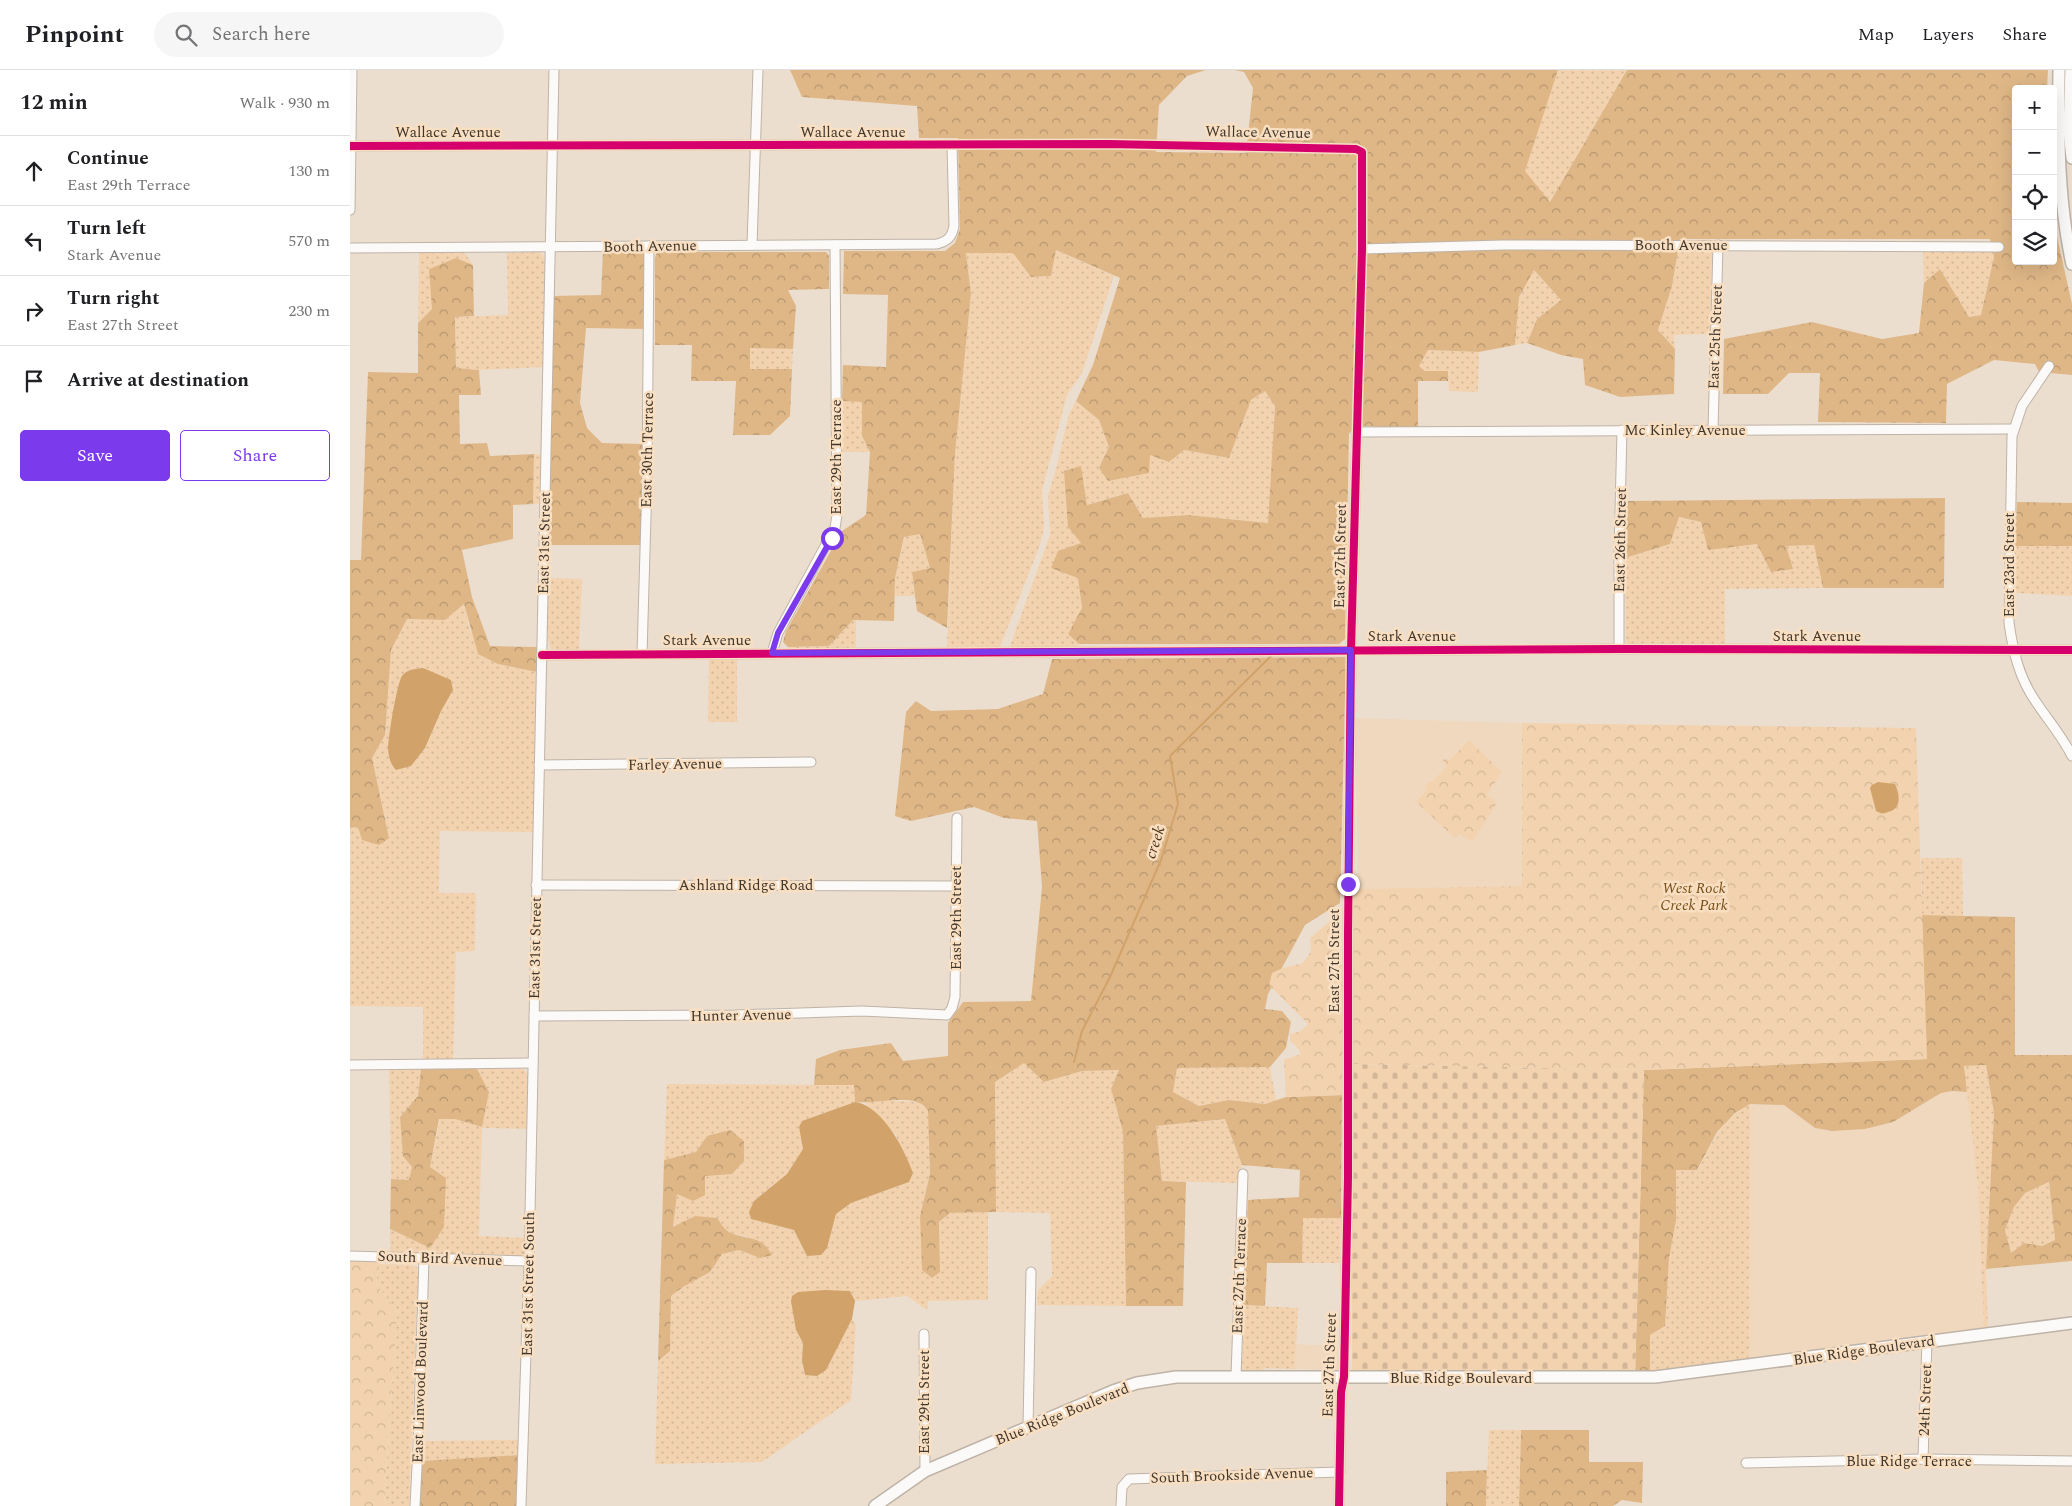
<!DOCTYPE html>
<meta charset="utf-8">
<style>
:root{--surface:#fff;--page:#f6f6f6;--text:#202124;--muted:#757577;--line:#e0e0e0;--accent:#7c3aed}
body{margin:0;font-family:Spectral,serif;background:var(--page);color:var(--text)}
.controls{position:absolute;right:15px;top:15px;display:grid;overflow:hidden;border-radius:5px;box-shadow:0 5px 20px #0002}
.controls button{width:45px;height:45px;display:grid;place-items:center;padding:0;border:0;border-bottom:1px solid var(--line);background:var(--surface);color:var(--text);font:25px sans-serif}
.stop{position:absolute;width:15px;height:15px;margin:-11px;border:4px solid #7c3aed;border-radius:50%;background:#fff}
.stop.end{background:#7c3aed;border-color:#fff;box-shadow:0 1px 5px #0008}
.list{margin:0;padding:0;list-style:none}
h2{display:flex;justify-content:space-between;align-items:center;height:65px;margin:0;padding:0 20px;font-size:21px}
h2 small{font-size:16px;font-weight:400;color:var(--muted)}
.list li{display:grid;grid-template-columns:32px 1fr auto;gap:15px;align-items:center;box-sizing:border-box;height:70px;padding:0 20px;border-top:1px solid var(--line)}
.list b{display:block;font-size:19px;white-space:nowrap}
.list p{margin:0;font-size:16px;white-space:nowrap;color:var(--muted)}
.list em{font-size:16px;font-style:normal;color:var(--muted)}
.actions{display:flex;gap:10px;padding:15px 20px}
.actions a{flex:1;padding:11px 0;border:1px solid var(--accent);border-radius:5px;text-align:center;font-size:18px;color:var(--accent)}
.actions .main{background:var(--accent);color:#fff}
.icon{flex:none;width:28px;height:28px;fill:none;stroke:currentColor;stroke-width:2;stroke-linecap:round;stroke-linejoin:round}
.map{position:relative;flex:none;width:1722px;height:1436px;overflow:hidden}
header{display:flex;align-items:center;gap:30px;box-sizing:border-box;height:70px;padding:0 25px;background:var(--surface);border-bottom:1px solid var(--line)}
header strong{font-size:24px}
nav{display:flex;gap:28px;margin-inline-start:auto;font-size:18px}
.search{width:350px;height:45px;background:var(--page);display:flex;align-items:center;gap:12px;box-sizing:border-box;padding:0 18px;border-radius:28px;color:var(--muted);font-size:19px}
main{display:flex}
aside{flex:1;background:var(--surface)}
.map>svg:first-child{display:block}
.built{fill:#f0d8be}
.grass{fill:url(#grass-dots)}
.forest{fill:url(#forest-crowns);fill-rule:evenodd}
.cemetery{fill:url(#cemetery-stones)}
.park{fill:url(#park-crowns)}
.water{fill:#d1a36a}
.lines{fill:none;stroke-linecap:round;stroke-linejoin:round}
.stream{stroke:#d1a36a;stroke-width:2}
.minor-casing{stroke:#beb3a7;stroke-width:11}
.major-casing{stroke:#beb3a7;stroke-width:14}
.minor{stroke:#fcfaf8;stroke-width:9}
.major{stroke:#fcfaf8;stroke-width:11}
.cycleway-casing{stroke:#f9dfc2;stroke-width:11}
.cycleway{stroke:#d6006c;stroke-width:8}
.route{stroke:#7c3aed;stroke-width:6}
.labels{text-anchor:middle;stroke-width:5;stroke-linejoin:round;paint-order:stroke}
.street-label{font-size:15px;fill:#41362b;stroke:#f9dfc2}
.park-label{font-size:15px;font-style:italic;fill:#764d15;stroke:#f9dfc2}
.water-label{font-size:16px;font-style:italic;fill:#4f3515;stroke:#f9dfc2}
</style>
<header>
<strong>Pinpoint</strong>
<div class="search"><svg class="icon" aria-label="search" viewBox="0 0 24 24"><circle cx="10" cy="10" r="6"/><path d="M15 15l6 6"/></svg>Search here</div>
<nav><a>Map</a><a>Layers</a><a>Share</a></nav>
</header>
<main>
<aside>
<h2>12 min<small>Walk · 930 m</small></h2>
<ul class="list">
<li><svg class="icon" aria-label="ahead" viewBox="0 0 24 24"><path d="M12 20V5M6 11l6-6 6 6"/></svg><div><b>Continue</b><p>East 29th Terrace</p></div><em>130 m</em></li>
<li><svg class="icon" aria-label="left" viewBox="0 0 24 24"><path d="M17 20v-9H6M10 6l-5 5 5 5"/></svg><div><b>Turn left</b><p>Stark Avenue</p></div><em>570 m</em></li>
<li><svg class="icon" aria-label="right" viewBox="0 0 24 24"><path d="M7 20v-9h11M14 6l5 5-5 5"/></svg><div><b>Turn right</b><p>East 27th Street</p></div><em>230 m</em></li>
<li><svg class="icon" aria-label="arrive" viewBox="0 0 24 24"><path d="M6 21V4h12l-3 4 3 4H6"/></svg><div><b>Arrive at destination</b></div></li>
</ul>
<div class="actions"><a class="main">Save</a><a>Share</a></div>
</aside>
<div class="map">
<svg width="1722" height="1436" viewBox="0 0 1722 1436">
<defs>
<pattern id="grass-dots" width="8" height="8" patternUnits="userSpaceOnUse" patternTransform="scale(1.25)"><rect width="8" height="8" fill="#f3d3af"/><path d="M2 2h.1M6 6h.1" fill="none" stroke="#d2b697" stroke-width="1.8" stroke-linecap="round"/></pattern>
<pattern id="forest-crowns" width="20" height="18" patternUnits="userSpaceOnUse" patternTransform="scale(1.25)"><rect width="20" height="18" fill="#dfb787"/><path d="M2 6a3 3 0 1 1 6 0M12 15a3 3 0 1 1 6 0" fill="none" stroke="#b6966f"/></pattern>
<pattern id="cemetery-stones" width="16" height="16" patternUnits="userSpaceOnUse" patternTransform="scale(1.25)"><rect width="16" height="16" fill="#f3d3af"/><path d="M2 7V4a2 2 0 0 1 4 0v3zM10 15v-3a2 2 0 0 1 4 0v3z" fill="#d2b697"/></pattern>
<pattern id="park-crowns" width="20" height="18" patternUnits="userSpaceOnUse" patternTransform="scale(1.25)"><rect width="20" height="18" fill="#f3d3af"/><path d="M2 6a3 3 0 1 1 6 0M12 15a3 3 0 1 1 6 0" fill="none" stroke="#d2b697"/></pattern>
</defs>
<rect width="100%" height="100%" fill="#ecdecf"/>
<g class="built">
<polygon points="1005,648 1172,653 1172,816 1008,819"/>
<polygon points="1602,1021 1617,1022 1628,1117 1634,1260 1399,1291 1400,1034 1434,1035 1465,1058 1483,1061 1515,1059 1569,1037 1591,1023"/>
<polygon points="946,1274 988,1276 988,1300 945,1299"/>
</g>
<g class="grass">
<polygon points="1208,0 1277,0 1200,132 1174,102"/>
<polygon points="706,180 764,206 732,303 717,325 692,421 694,457 690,475 650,577 597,577 605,383 621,224 616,183 663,183 682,207 701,206"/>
<polygon points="1328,181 1362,182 1360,264 1324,265 1325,279 1308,260 1322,216"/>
<polygon points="114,182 123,195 106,188 80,199 82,239 68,253 69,183"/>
<polygon points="189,182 193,185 195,191 194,297 129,300 106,299 105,247 158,245 157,183"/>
<polygon points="1573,182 1643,182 1644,187 1631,245 1619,247 1590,199 1574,213"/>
<polygon points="1184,200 1211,230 1187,249 1177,273 1165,275 1169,227"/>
<polygon points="400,278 443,279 442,299 400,299"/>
<polygon points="1078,280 1129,282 1128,322 1099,321 1098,302 1075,301 1069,296"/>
<polygon points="915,321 925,336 919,453 838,445 793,448 778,423 736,435 734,409 728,508 732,538 719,564 729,574 728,578 662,579 660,576 700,465 698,425 706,399 719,344 726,331 749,350 759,377 749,398 800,385 834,380 879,388 901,330"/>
<polygon points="492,331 512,331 512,366 520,382 492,382"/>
<polygon points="184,384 193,385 192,434 183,434"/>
<polygon points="1329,447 1351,452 1358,479 1407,474 1436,476 1464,475 1473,518 1375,519 1375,574 1276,574 1275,488 1320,474"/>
<polygon points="570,464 580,498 562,502 565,526 545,526 545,508 555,466"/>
<polygon points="1665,476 1722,476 1722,526 1666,523"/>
<polygon points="198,508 232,509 229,581 204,580 200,578 197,561"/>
<polygon points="114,534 120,561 148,594 187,602 183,762 90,761 89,823 126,823 125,881 106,882 103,991 73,990 73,937 0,936 0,758 8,757 39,767 22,688 35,665 41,580 57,549 95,550"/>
<polygon points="503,550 506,550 506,579 444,580 438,577 479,576"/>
<polygon points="359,589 387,589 387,652 358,652"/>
<polygon points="1571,788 1612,788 1613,846 1572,845"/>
<polygon points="674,993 694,1012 732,1001 769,1000 761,1019 773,1062 776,1236 687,1235 688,1220 702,1206 700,1143 646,1142 645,1012"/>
<polygon points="1636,995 1644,1043 1636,1199 1638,1260 1634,1260 1628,1117 1614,996"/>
<polygon points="920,997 926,1030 915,1034 879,1030 849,1036 823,1022 826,998"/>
<polygon points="39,999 71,999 68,1026 50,1047 62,1097 59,1110 41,1109"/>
<polygon points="127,999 173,999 177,1003 180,1009 179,1059 132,1058 129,1166 175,1168 175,1184 171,1187 40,1184 40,1159 80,1178 80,1097 90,1049 105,1049 132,1057 139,1022"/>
<polygon points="317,1014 505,1015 505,1032 452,1051 449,1057 453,1079 437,1104 404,1131 413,1152 444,1160 451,1174 480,1160 485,1144 501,1133 559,1112 546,1065 515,1033 528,1030 568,1032 579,1041 580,1104 570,1146 590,1202 589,1152 600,1143 638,1142 638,1230 578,1231 577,1240 557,1226 505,1231 500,1221 446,1260 453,1273 452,1290 476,1300 502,1249 506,1255 501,1330 412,1392 305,1394 308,1291 320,1281 321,1226 333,1217 360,1202 371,1184 389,1180 410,1188 402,1168 379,1163 345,1146 323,1158 327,1124 355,1106 357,1066 346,1082 314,1090"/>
<path d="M1400,1034L1399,1291L1300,1301V1265L1315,1256L1319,1189L1326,1150V1099L1348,1100C1362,1072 1371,1050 1400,1034Z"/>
<polygon points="875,1049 892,1095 886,1113 812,1111 806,1056"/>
<polygon points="1699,1112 1705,1170 1692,1176 1674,1173 1661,1183 1655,1160 1664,1137 1675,1123"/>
<polygon points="953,1147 991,1148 990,1193 952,1193"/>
<polygon points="30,1194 62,1195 67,1197 68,1208 59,1436 34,1436 47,1241 26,1214"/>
<polygon points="894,1235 948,1238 945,1299 916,1298 910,1302 892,1302"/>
<polygon points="1139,1360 1171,1360 1169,1436 1136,1436"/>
<polygon points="170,1370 169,1385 71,1391 73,1371"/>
</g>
<g class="forest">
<polygon points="440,0 856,0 837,6 809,35 806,82 896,83 903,18 894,2 884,0 1208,0 1175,101 1200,132 1277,0 1698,0 1697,19 1666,19 1666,191 1703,191 1703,149 1722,234 1722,305 1689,302 1685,294 1644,290 1597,314 1596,353 1468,352 1470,303 1439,303 1418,324 1373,324 1374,269 1462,252 1532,269 1569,263 1574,213 1590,199 1619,247 1631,245 1644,187 1640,169 1330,169 1322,216 1308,260 1325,279 1324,324 1270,327 1235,315 1233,289 1211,285 1177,273 1187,249 1211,230 1184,200 1169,227 1165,275 1129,282 1078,280 1069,296 1075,301 1098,301 1098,311 1068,311 1068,359 1013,356 999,363 995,569 989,574 729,574 718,564 732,538 728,508 701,498 708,481 731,473 718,457 714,401 731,396 737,435 778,423 793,448 838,445 918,453 925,336 915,321 901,330 879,388 834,380 819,392 800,385 799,403 758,411 749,398 759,377 749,350 726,331 743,295 770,208 706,180 701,206 681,207 663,183 616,183 621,224 605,383 597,558 567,541 562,502 580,498 570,464 554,467 545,508 544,551 503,550 479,576 438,577 433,572 436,561 492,461 516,445 520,382 512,366 512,332 492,331 493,295 536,297 538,225 493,224 494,181 595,181 605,173 610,159 608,68 569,68 567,36 452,27"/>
<polygon points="253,181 293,181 296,185 295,259 236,258 230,333 237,358 252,373 294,374 292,475 199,475 202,226 251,225"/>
<polygon points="307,182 476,182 479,186 479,219 438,220 446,236 443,279 400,278 400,299 442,299 440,346 420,365 383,365 386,311 341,311 342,275 305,275 305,188"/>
<polygon points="106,188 123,195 124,246 105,247 106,298 129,300 131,325 109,325 110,374 137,373 140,386 184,384 183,434 163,435 163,469 112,480 122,527 140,576 188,577 187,602 148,594 128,584 114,534 95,550 57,549 41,580 35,665 22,688 39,768 29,775 12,770 8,757 0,758 0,490 11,490 18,302 68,303 68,253 82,239 79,199"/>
<polygon points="1595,428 1594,518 1473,518 1464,475 1436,476 1443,499 1421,502 1407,474 1358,480 1351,452 1329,447 1320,474 1275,488 1277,431"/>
<polygon points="1667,432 1722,433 1722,476 1665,476"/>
<path d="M996,587L990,833L955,855L918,924L915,939L932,941L941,952L936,978L920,997L827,998L823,1022L849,1036L879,1030L915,1034L936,1027L992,1025L991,1148H953L952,1193H917L915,1236L894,1235L898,1130L949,1127L950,1100L892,1095L875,1049L806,1056L812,1111L836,1112L833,1236H776L773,1062L761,1019L769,1000L732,1001L694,1012L674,993L645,1012L646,1142L600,1143L589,1152L590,1202L582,1208L572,1200L570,1146L580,1104L578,1041C576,1038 573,1034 569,1033C557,1026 520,1034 505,1032L504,1015H464L466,989L490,980L541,973L553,991L598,986V953L613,932L681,931L692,817L687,751L654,748L624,737L561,751L545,746L556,642L566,631L581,641L648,639L693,624L702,589Z"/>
<path d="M1572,845L1665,847V985H1722V1191L1636,1199L1644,1043L1636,995L1614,996L1617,1022L1602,1021L1591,1023L1543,1052L1515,1059L1483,1061L1465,1058L1434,1035L1400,1034L1385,1043L1367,1062L1347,1100H1326V1150L1319,1189L1315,1256L1300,1265V1301L1285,1303L1294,1000L1576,989ZM1699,1112L1705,1170L1692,1176L1674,1173L1661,1183L1655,1160L1664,1137L1675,1123Z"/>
<polygon points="71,999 127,999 139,1022 132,1057 105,1049 89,1049 80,1097 96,1108 94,1157 80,1178 40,1159 41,1109 59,1110 62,1097 53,1086 50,1047 68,1026"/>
<path d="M380,1060L394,1071V1091L382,1104L355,1106V1125L343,1131L327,1124L323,1157L345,1146L367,1148C371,1153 375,1161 381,1163C400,1171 410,1164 422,1185L410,1188L389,1180L372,1184L360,1202L333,1217L321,1226L320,1281L308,1291L314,1090L346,1082L357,1066Z"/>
<polygon points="1171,1360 1239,1360 1239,1392 1293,1392 1292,1433 1272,1430 1263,1436 1169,1436"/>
<polygon points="169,1385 166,1436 67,1436 71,1391"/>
<polygon points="1137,1400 1136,1436 1096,1436 1096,1402"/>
</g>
<polygon class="cemetery" points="1001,994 1294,1000 1285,1308 1002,1300"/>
<g class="park">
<polygon points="1172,653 1566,658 1577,989 1294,1000 1002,994 1002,819 1172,816"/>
<polygon points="1119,670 1152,702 1137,725 1147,733 1122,772 1110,764 1105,768 1066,732 1077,720 1074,717 1080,711 1081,713 1097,696 1092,692 1094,689 1100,690"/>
<polygon points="980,851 986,856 988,886 982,893 992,895 994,909 992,1025 936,1027 934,990 951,984 947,977 940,971 940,964 951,961 958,954 919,915 922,903 933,898 953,893 961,881 960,868"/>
<polygon points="0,1186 31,1187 26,1214 47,1241 34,1436 0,1436"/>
</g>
<g class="water">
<path d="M73,598L101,610L103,620L91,641L75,678L61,696L46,700C40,693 39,688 38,679C38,668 47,613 52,606C57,599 65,599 73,598Z"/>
<path d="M1528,712L1545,714C1550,725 1552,739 1538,742C1533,744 1531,744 1526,741L1520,718L1522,715Z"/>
<path d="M505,1032C532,1035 555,1080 563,1103L559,1112L501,1133L486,1144L477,1178L471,1185L457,1186L444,1160L401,1149L399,1142L404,1131L437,1104L453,1079L449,1057L452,1051Z"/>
<polygon points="475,1220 500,1221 505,1231 502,1249 476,1300 467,1306 455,1305 452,1290 453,1273 446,1260 441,1231 442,1226 448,1222"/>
</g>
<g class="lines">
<polyline class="stream" points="724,992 732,961 760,907 811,790 828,734 820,686 922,585"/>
<defs>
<g id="minor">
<polyline points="0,76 758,74 1006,79 1012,82 1012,179 1001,580 998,863 998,1107 994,1307 991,1322 989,1436"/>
<polyline points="0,140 2,0"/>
<polyline points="402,175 408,0"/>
<path d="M0,178L587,174C598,171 602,167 604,156L602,75"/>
<polyline points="1012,179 1153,175 1649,177"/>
<path d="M1699,296L1672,336L1662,366L1659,553C1663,581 1669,608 1686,632C1698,650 1712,666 1722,686"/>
<polyline points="1363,360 1368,175"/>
<polyline points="1006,362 1664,359"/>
<polyline points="1269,579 1269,483 1272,360"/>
<polyline points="422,583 428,563 485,458 487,445 485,175"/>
<polyline points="292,584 297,412 299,176"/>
<polyline points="192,585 1269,579 1722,580"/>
<polyline points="189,695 461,692"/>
<polyline points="186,815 606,816"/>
<polyline points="184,946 385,945 512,941 597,945 602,938 605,927 607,748"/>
<polyline points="0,995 183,993"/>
<polyline points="0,1186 179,1191"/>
<polyline points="574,1264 575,1401"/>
<polyline points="886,1307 893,1104"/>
<polyline points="678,1357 681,1202"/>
<polyline points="1573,1389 1577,1271"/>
<polyline points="1396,1393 1573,1389 1722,1391"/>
<polyline points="65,1436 68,1377 74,1188"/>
<polyline points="171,1436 179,1191 204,0"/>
<polyline points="771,1436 772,1417 779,1409 990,1402"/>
</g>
<g id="major">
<path d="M1709,0C1708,64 1708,131 1722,194"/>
<polyline points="1721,0 1719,61 1722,88"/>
<polyline points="525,1436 575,1401 763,1321 787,1313 826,1307 1305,1307 1722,1253"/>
</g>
</defs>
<use href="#minor" class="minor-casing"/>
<use href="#major" class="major-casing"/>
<use href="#minor" class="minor"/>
<use href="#major" class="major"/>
<defs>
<g id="cycleway">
<polyline points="0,76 758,74 1006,79 1012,82 1012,179 1001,580 998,863 998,1107 994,1307 991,1322 989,1436"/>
<polyline points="192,585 1269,579 1722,580"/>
</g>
</defs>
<use href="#cycleway" class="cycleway-casing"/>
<use href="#cycleway" class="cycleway"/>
</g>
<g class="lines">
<polyline class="route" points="482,468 428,563 422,583 1001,580 998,814"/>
</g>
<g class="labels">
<g class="street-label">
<text x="98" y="67">Wallace Avenue</text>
<text x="503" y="67">Wallace Avenue</text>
<text transform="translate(908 62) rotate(1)" y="5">Wallace Avenue</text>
<text x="1331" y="180">Booth Avenue</text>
<text transform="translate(300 176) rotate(-1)" y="5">Booth Avenue</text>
<text transform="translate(1365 267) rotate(-88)" y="5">East 25th Street</text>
<text x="1335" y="365">Mc Kinley Avenue</text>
<text transform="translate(297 380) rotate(-89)" y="5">East 30th Terrace</text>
<text transform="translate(486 387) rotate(-90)" y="5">East 29th Terrace</text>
<text transform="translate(1270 470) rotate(-89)" y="5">East 26th Street</text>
<text transform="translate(194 473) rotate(-89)" y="5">East 31st Street</text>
<text transform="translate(990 486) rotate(-89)" y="5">East 27th Street</text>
<text transform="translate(1659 495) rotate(-90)" y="5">East 23rd Street</text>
<text x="1062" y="571">Stark Avenue</text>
<text x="1467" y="571">Stark Avenue</text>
<text x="357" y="575">Stark Avenue</text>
<text transform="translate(325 694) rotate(-1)" y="5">Farley Avenue</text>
<text x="396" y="820">Ashland Ridge Road</text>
<text transform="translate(606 848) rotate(-90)" y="5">East 29th Street</text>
<text transform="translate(185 878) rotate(-89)" y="5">East 31st Street</text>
<text transform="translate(984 891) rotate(-90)" y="5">East 27th Street</text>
<text transform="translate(391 945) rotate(-1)" y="5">Hunter Avenue</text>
<text transform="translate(90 1188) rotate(2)" y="5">South Bird Avenue</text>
<text transform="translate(889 1206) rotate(-88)" y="5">East 27th Terrace</text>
<text transform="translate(178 1214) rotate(-89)" y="5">East 31st Street South</text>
<text transform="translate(1514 1280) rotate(-8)" y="5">Blue Ridge Boulevard</text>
<text transform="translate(979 1295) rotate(-88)" y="5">East 27th Street</text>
<text x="1111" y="1313">Blue Ridge Boulevard</text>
<text transform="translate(70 1312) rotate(-88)" y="5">East Linwood Boulevard</text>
<text transform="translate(1575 1330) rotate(-88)" y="5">24th Street</text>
<text transform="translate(574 1332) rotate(-90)" y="5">East 29th Street</text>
<text transform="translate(712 1344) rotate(-22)" y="5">Blue Ridge Boulevard</text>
<text x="1559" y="1396">Blue Ridge Terrace</text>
<text transform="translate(882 1405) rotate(-2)" y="5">South Brookside Avenue</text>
</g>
<g class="park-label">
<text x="1344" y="823">West Rock<tspan x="1344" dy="17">Creek Park</tspan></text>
</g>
<g class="water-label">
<text transform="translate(804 772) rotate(-72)" y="6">creek</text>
</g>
</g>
</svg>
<div class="controls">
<button>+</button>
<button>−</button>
<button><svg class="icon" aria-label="locate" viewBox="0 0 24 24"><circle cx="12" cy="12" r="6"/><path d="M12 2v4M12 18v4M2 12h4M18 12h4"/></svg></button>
<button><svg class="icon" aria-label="layers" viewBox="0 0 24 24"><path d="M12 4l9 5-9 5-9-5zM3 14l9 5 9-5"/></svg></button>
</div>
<div class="stop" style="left:482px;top:468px"></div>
<div class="stop end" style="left:998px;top:814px"></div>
</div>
</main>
